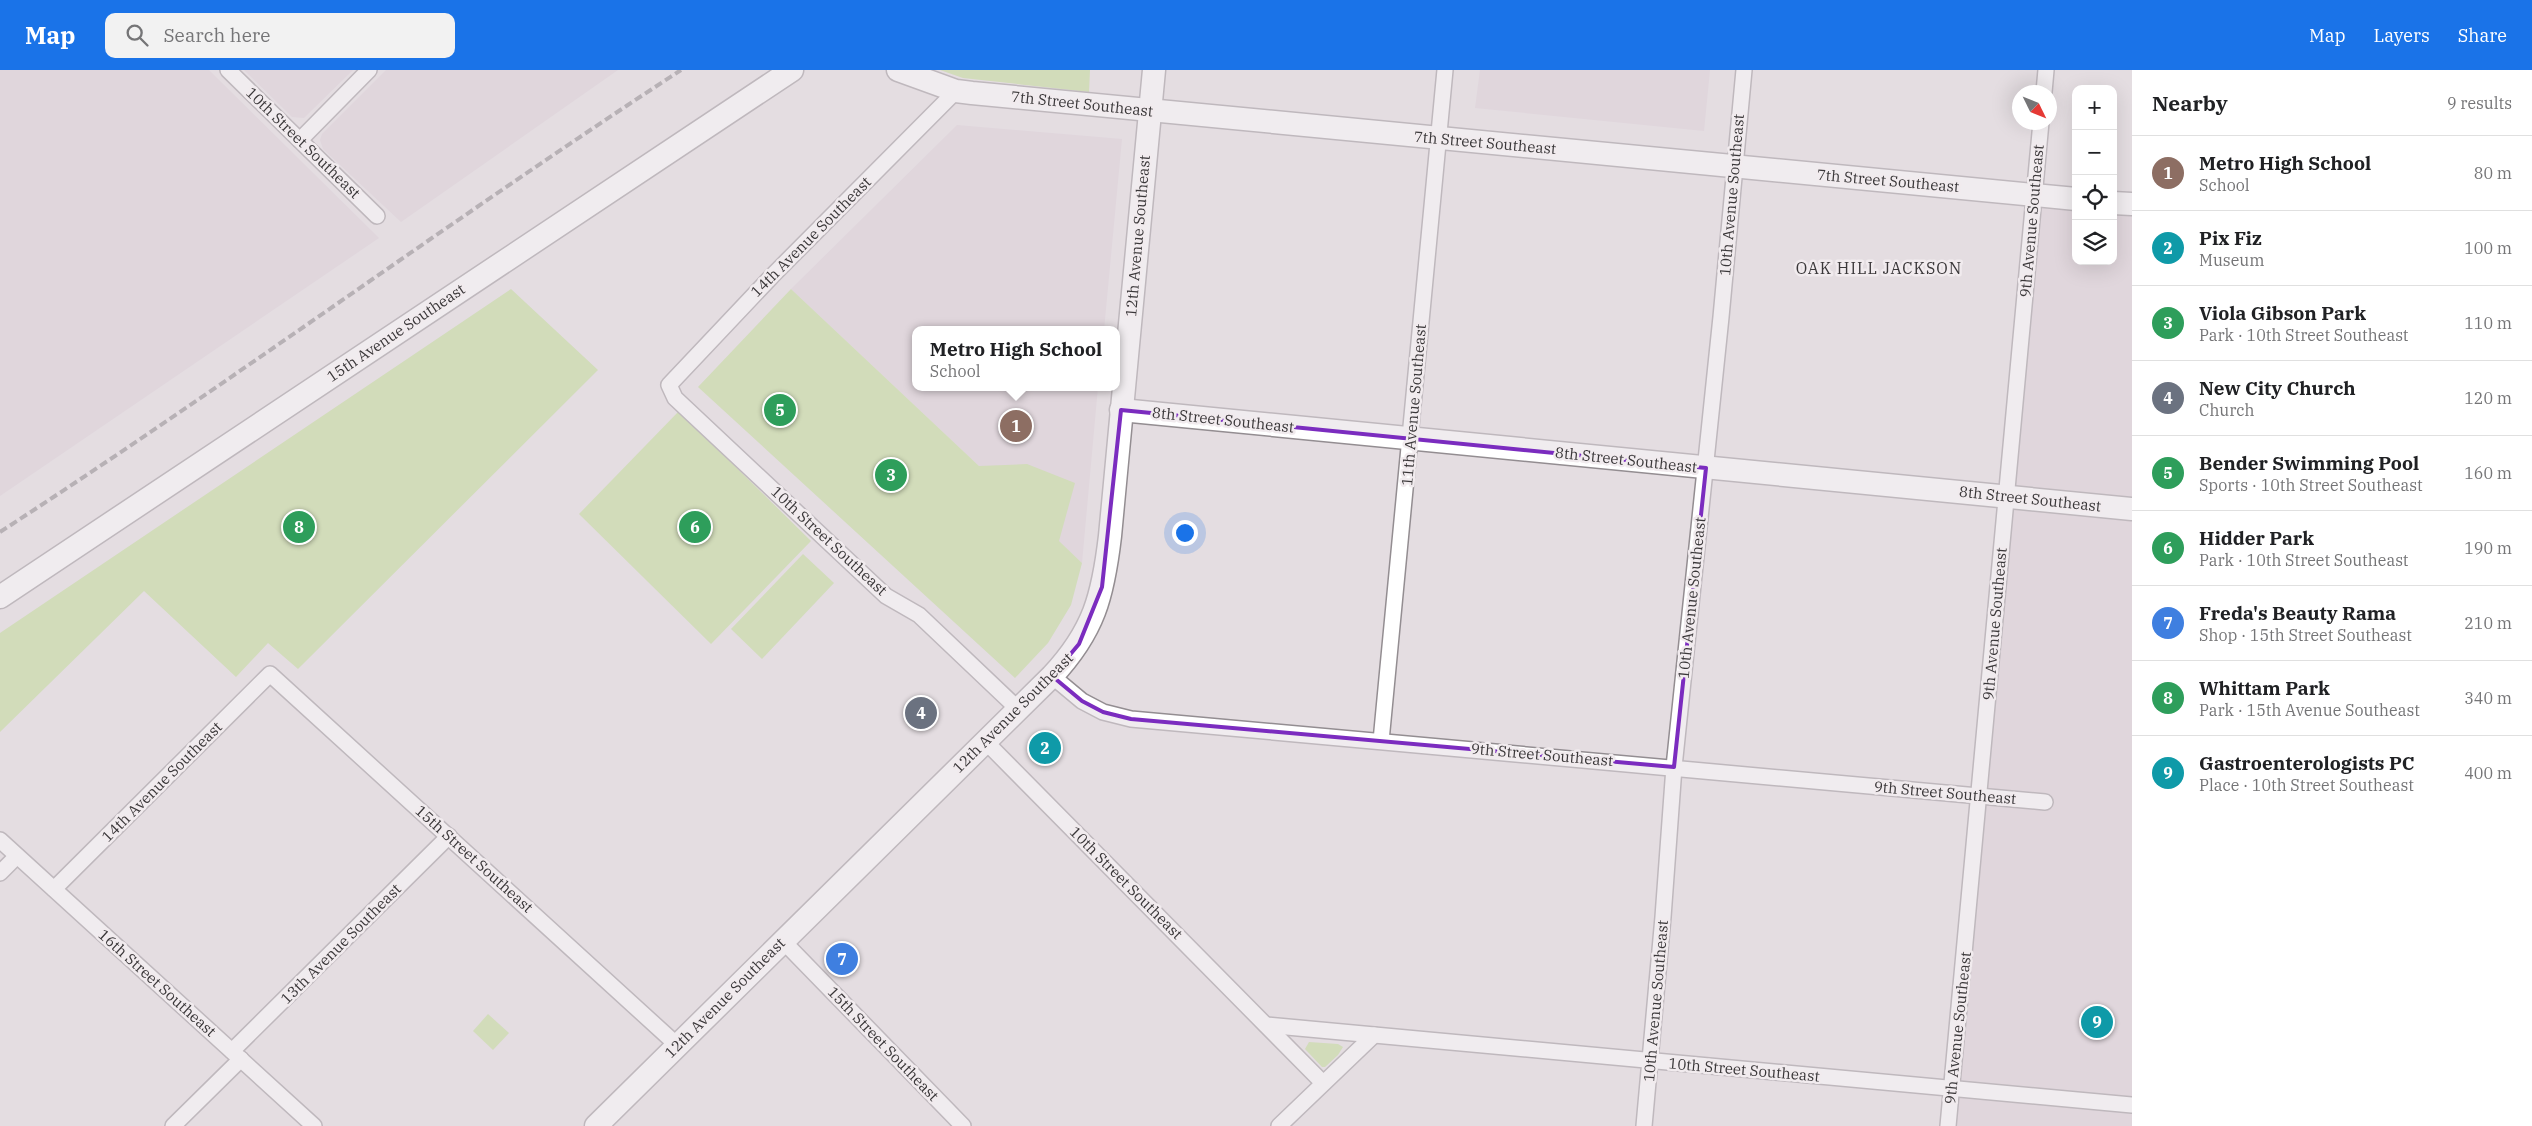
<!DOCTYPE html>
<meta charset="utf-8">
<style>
:root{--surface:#fff;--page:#f2f2f2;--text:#202124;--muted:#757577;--line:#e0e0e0;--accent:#1a73e8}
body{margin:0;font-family:"IBM Plex Serif",serif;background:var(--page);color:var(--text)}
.controls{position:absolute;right:15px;top:15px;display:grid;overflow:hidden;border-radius:10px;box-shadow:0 5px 20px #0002}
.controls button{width:45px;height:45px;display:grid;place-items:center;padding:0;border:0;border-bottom:1px solid var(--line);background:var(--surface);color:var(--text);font:25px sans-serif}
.compass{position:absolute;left:2012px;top:15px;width:45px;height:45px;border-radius:50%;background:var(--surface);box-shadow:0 5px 20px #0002;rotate:133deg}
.you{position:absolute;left:1184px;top:462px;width:18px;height:18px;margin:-12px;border:4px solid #fff;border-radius:50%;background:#1a73e8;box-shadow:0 0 0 8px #1a73e833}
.badge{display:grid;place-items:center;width:32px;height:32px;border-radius:50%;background:var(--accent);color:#fff;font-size:16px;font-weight:700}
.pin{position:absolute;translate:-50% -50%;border:2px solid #fff;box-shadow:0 1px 5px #0006}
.popup{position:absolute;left:912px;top:256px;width:208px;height:65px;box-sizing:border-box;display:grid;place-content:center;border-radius:10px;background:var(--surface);filter:drop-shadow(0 1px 4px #0005);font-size:16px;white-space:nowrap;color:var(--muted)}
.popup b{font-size:19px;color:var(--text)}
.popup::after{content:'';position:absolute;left:50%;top:100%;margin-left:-10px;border:10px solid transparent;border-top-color:var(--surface)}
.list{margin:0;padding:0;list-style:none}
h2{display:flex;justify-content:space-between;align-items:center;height:65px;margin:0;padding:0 20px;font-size:21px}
h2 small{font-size:16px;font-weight:400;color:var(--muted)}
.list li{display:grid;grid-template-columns:32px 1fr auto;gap:15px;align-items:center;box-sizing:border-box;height:75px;padding:0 20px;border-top:1px solid var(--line)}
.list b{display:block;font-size:19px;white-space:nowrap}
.list p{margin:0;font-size:16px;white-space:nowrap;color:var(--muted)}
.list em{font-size:16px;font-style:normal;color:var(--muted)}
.icon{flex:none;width:28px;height:28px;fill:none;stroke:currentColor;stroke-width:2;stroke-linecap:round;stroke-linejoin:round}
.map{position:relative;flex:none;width:2132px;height:1056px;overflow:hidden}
header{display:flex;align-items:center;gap:30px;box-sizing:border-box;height:70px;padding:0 25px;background:var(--accent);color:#fff}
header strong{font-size:24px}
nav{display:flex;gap:28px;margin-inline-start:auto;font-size:18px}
.search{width:350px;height:45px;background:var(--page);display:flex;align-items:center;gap:12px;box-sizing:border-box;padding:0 18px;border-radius:10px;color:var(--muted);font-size:19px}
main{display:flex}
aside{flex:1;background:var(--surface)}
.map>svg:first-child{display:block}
.built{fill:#dbced5}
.green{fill:#bcdb8a}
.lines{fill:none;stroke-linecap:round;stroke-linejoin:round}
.street-casing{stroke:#938d91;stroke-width:18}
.secondary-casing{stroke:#938d91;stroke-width:25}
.street{stroke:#fff;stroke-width:15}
.secondary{stroke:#fff;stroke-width:22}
.rail{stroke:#817c7f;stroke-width:4;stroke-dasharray:8 4;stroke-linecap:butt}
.marked{fill:none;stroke:#7b2cbf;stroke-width:4;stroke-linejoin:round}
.labels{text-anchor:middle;stroke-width:5;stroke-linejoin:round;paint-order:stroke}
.street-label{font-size:15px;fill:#3a3739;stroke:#f1ebee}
.neighbourhood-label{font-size:16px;letter-spacing:1px;fill:#3a3739;stroke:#f1ebee}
</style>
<header>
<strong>Map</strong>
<div class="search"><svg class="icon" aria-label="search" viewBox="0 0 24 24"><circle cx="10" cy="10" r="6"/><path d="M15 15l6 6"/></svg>Search here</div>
<nav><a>Map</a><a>Layers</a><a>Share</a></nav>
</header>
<main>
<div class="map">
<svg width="2132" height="1056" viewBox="0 0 2132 1056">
<rect width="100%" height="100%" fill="#e4dde1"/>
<g class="built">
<polygon points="0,0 209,0 379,168 0,426"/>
<polygon points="244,0 353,0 304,48 292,47"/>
<polygon points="386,0 618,0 401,152 323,79 320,70 322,64"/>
<polygon points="1480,0 1710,0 1704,61 1475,38"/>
<polygon points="957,55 1122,69 1104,260 916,260 916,317 1098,317 1082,493 791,219"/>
<polygon points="2034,125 2076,129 2076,191 2113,191 2113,133 2132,134 2132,1056 1947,1056"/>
</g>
<g class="green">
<polygon points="940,0 1090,0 1089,22 963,8"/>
<polygon points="511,219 598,300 298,599 268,573 236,607 144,521 0,662 0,563"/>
<polygon points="791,219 979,396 1027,394 1075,413 1059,471 1082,493 1071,535 1048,573 1015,608 698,317"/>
<polygon points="679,341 811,471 711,574 579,444"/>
<polygon points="803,484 834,513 762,589 731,559"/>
<polygon points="488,944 509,963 493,980 473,961"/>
<polygon points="1309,972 1338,974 1343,977 1338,985 1325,997 1322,997 1305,979"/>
</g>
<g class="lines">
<defs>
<g id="street">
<polyline points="228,0 377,146"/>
<polyline points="956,21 772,206 669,315 675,328 886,526 919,545 1018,639"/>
<polyline points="2044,22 2046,0"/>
<polyline points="300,70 369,0"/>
<polyline points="1052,606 1082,631 1103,642 1131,649 2045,732"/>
<polyline points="985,671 1323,1013"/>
<polyline points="1381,671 1445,0"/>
<polyline points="0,770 314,1056"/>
<polyline points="0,803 17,786"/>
<polyline points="54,819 270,604 677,975"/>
<polyline points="783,871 963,1056"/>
<polyline points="1266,955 2132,1035"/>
<polyline points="232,981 449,766"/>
<polyline points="173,1056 241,989"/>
<polyline points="1279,1056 1374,965"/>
<polyline points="1644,1056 1663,847 1674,697 1721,247 1744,0"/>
<path d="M1948,1056C1981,722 2009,387 2041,52"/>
</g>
<g id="secondary">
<polyline points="898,0 956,21 972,23 2076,129"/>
<polyline points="2113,133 2132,134"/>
<polyline points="1121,340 2132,439"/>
<polyline points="0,527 792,0"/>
<path d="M596,1056L1052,606C1094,561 1103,526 1110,466L1154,0"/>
</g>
</defs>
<use href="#street" class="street-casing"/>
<use href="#secondary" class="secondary-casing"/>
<use href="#street" class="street"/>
<use href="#secondary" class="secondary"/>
<path class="rail" d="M0,462C230,313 451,150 681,0"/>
</g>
<path d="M0 0H2132V1056H0ZM1121,340L1706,398L1674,697L1131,649L1103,642L1082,631L1052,606L1079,574L1102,517Z" fill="#e4dde1" fill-opacity=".55" fill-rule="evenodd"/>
<path class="marked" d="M1121,340L1706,398L1674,697L1131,649L1103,642L1082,631L1052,606L1079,574L1102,517Z"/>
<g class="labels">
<g class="street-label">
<text transform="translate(1082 34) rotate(6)" y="5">7th Street Southeast</text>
<text transform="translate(303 73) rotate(44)" y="5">10th Street Southeast</text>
<text transform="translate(1485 73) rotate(5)" y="5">7th Street Southeast</text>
<text transform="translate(1888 111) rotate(5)" y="5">7th Street Southeast</text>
<text transform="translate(1732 125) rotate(-85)" y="5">10th Avenue Southeast</text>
<text transform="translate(2032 151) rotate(-85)" y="5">9th Avenue Southeast</text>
<text transform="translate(1138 166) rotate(-85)" y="5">12th Avenue Southeast</text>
<text transform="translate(811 167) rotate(-45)" y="5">14th Avenue Southeast</text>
<text transform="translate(396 263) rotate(-34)" y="5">15th Avenue Southeast</text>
<text transform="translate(1414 335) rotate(-85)" y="5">11th Avenue Southeast</text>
<text transform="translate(1223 350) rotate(6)" y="5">8th Street Southeast</text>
<text transform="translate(1626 390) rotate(6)" y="5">8th Street Southeast</text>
<text transform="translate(2030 429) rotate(6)" y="5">8th Street Southeast</text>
<text transform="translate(829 471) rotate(43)" y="5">10th Street Southeast</text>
<text transform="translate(1692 528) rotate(-84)" y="5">10th Avenue Southeast</text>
<text transform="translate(1995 554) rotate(-85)" y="5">9th Avenue Southeast</text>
<text transform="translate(1013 643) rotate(-45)" y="5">12th Avenue Southeast</text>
<text transform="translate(1542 685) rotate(5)" y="5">9th Street Southeast</text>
<text transform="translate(162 712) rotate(-45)" y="5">14th Avenue Southeast</text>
<text transform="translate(1945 723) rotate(5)" y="5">9th Street Southeast</text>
<text transform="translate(474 789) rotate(42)" y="5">15th Street Southeast</text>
<text transform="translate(1126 813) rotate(45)" y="5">10th Street Southeast</text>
<text transform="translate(341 874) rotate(-45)" y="5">13th Avenue Southeast</text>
<text transform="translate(157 913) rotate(42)" y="5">16th Street Southeast</text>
<text transform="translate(725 928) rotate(-45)" y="5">12th Avenue Southeast</text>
<text transform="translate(1656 931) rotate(-85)" y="5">10th Avenue Southeast</text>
<text transform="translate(1958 958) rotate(-84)" y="5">9th Avenue Southeast</text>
<text transform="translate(883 974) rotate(46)" y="5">15th Street Southeast</text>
<text transform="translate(1744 1000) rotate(5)" y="5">10th Street Southeast</text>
</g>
<g class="neighbourhood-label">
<text x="1879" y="204">OAK HILL JACKSON</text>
</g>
</g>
</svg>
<div class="controls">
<button>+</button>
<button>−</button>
<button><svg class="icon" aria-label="locate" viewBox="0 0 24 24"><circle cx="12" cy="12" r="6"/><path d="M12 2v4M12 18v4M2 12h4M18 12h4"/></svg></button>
<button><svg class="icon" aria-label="layers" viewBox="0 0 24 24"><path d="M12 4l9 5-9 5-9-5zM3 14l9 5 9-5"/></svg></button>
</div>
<svg class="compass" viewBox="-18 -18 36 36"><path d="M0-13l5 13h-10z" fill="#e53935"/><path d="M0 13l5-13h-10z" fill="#757577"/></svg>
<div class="you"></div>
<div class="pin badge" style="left:1016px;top:356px;background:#8d6e63">1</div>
<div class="popup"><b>Metro High School</b>School</div>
<div class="pin badge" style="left:1045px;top:678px;background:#0f9aa8">2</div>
<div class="pin badge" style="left:891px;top:405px;background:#2e9e5b">3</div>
<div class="pin badge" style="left:921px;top:643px;background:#6b7280">4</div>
<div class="pin badge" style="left:780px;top:340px;background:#2e9e5b">5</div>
<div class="pin badge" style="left:695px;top:457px;background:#2e9e5b">6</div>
<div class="pin badge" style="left:842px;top:889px;background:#3f7fe0">7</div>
<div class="pin badge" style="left:299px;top:457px;background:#2e9e5b">8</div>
<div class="pin badge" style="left:2097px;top:952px;background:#0f9aa8">9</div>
</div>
<aside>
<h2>Nearby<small>9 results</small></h2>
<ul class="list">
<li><span class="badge" style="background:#8d6e63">1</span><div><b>Metro High School</b><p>School</p></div><em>80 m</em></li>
<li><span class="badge" style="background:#0f9aa8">2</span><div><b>Pix Fiz</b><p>Museum</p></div><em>100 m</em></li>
<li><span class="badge" style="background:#2e9e5b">3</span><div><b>Viola Gibson Park</b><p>Park · 10th Street Southeast</p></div><em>110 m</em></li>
<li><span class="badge" style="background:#6b7280">4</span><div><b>New City Church</b><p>Church</p></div><em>120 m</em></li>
<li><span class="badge" style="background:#2e9e5b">5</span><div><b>Bender Swimming Pool</b><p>Sports · 10th Street Southeast</p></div><em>160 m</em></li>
<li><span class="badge" style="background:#2e9e5b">6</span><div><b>Hidder Park</b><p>Park · 10th Street Southeast</p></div><em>190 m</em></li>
<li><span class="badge" style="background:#3f7fe0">7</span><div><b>Freda's Beauty Rama</b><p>Shop · 15th Street Southeast</p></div><em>210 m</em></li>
<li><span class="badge" style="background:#2e9e5b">8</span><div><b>Whittam Park</b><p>Park · 15th Avenue Southeast</p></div><em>340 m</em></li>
<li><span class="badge" style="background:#0f9aa8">9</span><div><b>Gastroenterologists PC</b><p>Place · 10th Street Southeast</p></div><em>400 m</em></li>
</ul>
</aside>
</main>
